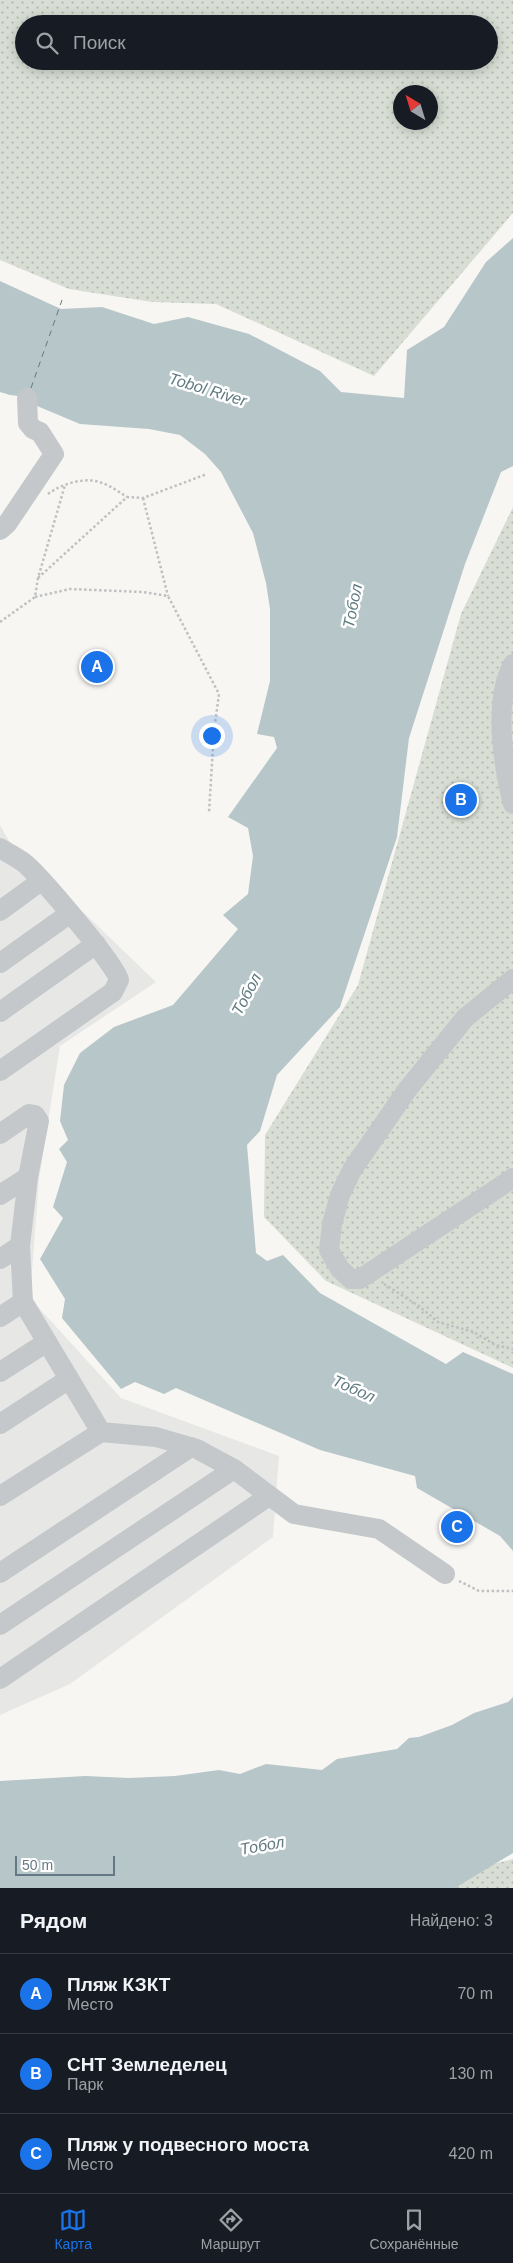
<!DOCTYPE html>
<html lang="ru">
<meta charset="utf-8">
<style>
:root{--surface:#171b24;--page:#242831;--text:#f1f3f6;--muted:#9ea1a6;--line:#363941;--accent:#1a73e8}
body{margin:0;font-family:Helvetica,sans-serif;background:var(--page);color:var(--text)}
.compass{position:absolute;left:393px;top:85px;width:45px;height:45px;border-radius:50%;background:var(--surface);box-shadow:0 2px 12px #0003;rotate:322deg}
.scale{position:absolute;left:15px;bottom:12px;width:100px;box-sizing:border-box;padding-left:5px;border:2px solid #657885;border-top:0;font-size:14px;line-height:18px;white-space:nowrap;color:#657885;-webkit-text-stroke:4px #fff;paint-order:stroke}
.you{position:absolute;left:211px;top:735px;width:18px;height:18px;margin:-12px;border:4px solid #fff;border-radius:50%;background:#1a73e8;box-shadow:0 0 0 8px #1a73e833}
.badge{display:grid;place-items:center;width:32px;height:32px;border-radius:50%;background:var(--accent);color:#fff;font-size:16px;font-weight:700}
.pin{position:absolute;translate:-50% -50%;border:2px solid #fff;box-shadow:0 1px 5px #0006}
.list{margin:0;padding:0;list-style:none}
h2{display:flex;justify-content:space-between;align-items:center;height:65px;margin:0;padding:0 20px;font-size:21px}
h2 small{font-size:16px;font-weight:400;color:var(--muted)}
.list li{display:grid;grid-template-columns:32px 1fr auto;gap:15px;align-items:center;box-sizing:border-box;height:80px;padding:0 20px;border-top:1px solid var(--line)}
.list b{display:block;font-size:19px;white-space:nowrap}
.list p{margin:0;font-size:16px;white-space:nowrap;color:var(--muted)}
.list em{font-size:16px;font-style:normal;color:var(--muted)}
.icon{flex:none;width:28px;height:28px;fill:none;stroke:currentColor;stroke-width:2;stroke-linecap:round;stroke-linejoin:round}
.map{position:relative;flex:none;width:513px;height:1888px;overflow:hidden}
.search{position:absolute;background:var(--surface);box-shadow:0 2px 12px #0003;left:15px;right:15px;top:15px;height:55px;display:flex;align-items:center;gap:12px;box-sizing:border-box;padding:0 18px;border-radius:28px;color:var(--muted);font-size:19px}
.sheet{height:305px;background:var(--surface)}
nav{display:flex;justify-content:space-around;align-items:center;box-sizing:border-box;height:70px;border-top:1px solid var(--line);background:var(--surface);font-size:14px;color:var(--muted)}
nav a{display:grid;justify-items:center;gap:2px}
nav .on{color:var(--accent)}
.map>svg:first-child{display:block}
.built{fill:#e7e8e6}
.garden{fill:url(#garden-dots);fill-rule:evenodd}
.water{fill:#b7c6c8}
.lines{fill:none;stroke-linecap:round;stroke-linejoin:round}
.ferry{stroke:#607b81;stroke-width:1;stroke-dasharray:6 5;stroke-linecap:butt}
.path{stroke:#bec0c2;stroke-width:2.5;stroke-dasharray:2.5 2.5;stroke-linecap:butt}
.minor{stroke:#c4c8cb;stroke-width:20}
.labels{text-anchor:middle;stroke-width:5;stroke-linejoin:round;paint-order:stroke}
.water-label{font-size:16px;font-style:italic;fill:#607b81;stroke:#fff}
</style>
<div class="map">
<svg width="513" height="1888" viewBox="0 0 513 1888">
<defs>
<pattern id="garden-dots" width="8" height="8" patternUnits="userSpaceOnUse" patternTransform="scale(1.25)"><rect width="8" height="8" fill="#d8ded4"/><path d="M2 2h.1M6 6h.1" fill="none" stroke="#b3b9b2" stroke-width="1.8" stroke-linecap="round"/></pattern>
</defs>
<rect width="100%" height="100%" fill="#f7f6f3"/>
<polygon class="built" points="0,825 9,841 156,982 60,1046 39,1179 30,1298 121,1398 279,1456 273,1537 70,1684 0,1715"/>
<g class="garden">
<path d="M0,0H513V213L374,376L216,304L152,302L69,289L0,260ZM24,24H489V61H24ZM400,92H430V122H400Z"/>
<polygon points="513,507 513,1368 326,1281 264,1217 265,1135 358,985 461,614"/>
<polygon points="513,1859 513,1888 398,1888"/>
</g>
<g class="water">
<polygon points="513,238 513,466 501,472 465,564 409,738 397,837 340,1007 277,1075 260,1131 247,1145 256,1253 267,1261 283,1255 320,1293 446,1364 463,1352 513,1374 513,1551 500,1536 417,1488 415,1476 320,1450 176,1388 164,1394 135,1382 121,1389 62,1318 65,1299 40,1259 63,1218 53,1207 67,1162 59,1149 68,1140 60,1121 64,1085 80,1053 114,1027 173,1005 238,929 223,915 248,894 253,856 248,828 228,817 277,748 274,737 257,734 270,681 270,609 266,583 253,533 221,472 205,454 180,435 149,429 80,424 37,406 27,397 10,395 0,392 0,281 61,309 102,307 154,324 188,317 249,334 320,371 341,392 404,398 407,350 444,327 486,262"/>
<polygon points="513,1697 513,1853 455,1888 0,1888 0,1781 85,1776 129,1778 175,1776 219,1770 240,1774 266,1764 322,1770 337,1759 397,1749 409,1738 419,1737 452,1725 474,1713 508,1702"/>
</g>
<g class="lines">
<polyline class="ferry" points="31,388 62,300"/>
<g class="path">
<path d="M48,494C61,484 86,476 102,483C111,486 119,492 127,497"/>
<polyline points="143,498 168,596"/>
<polyline points="38,578 127,497 143,498 207,474"/>
<polyline points="35,597 70,589 143,592 168,596 219,694 214,731 209,812"/>
<polyline points="0,622 35,597 38,578 65,485"/>
<polyline points="384,1284 419,1306 438,1322 474,1332 495,1345 513,1349"/>
<polyline points="459,1581 479,1591 513,1591"/>
</g>
<g class="minor">
<polyline points="0,530 7,524 54,454 40,432 33,429 28,423 27,398"/>
<path d="M513,664C493,701 503,764 513,804"/>
<path d="M0,848C8,853 16,857 23,862C37,872 118,967 119,980L113,992L0,1071"/>
<polyline points="0,911 41,881"/>
<polyline points="0,963 69,914"/>
<polyline points="513,979 465,1018 407,1090 352,1170 340,1195 332,1224 329,1250 340,1269 351,1279 360,1279 513,1178"/>
<polyline points="0,1012 96,944"/>
<polyline points="0,1134 29,1114 35,1115 39,1121 28,1177 20,1246 23,1302 101,1432 156,1437 197,1449 234,1469 294,1514 379,1529 445,1574"/>
<polyline points="0,1195 28,1177"/>
<polyline points="0,1259 20,1246"/>
<polyline points="0,1317 23,1302"/>
<polyline points="0,1372 47,1342"/>
<polyline points="0,1424 69,1379"/>
<polyline points="0,1496 101,1432"/>
<polyline points="0,1573 191,1447"/>
<polyline points="0,1625 234,1469"/>
<polyline points="0,1679 269,1496"/>
</g>
</g>
<g class="labels">
<g class="water-label">
<text transform="translate(208 389) rotate(17)" y="6">Tobol River</text>
<text transform="translate(352 606) rotate(-79)" y="6">Тобол</text>
<text transform="translate(246 994) rotate(-62)" y="6">Тобол</text>
<text transform="translate(354 1388) rotate(24)" y="6">Тобол</text>
<text transform="translate(262 1845) rotate(-10)" y="6">Тобол</text>
</g>
</g>
</svg>
<svg class="compass" viewBox="-18 -18 36 36"><path d="M0-13l5 13h-10z" fill="#e53935"/><path d="M0 13l5-13h-10z" fill="#9ea1a6"/></svg>
<div class="scale">50 m</div>
<div class="you"></div>
<div class="pin badge" style="left:97px;top:667px">A</div>
<div class="pin badge" style="left:461px;top:800px">B</div>
<div class="pin badge" style="left:457px;top:1527px">C</div>
<div class="search"><svg class="icon" aria-label="search" viewBox="0 0 24 24"><circle cx="10" cy="10" r="6"/><path d="M15 15l6 6"/></svg>Поиск</div>
</div>
<section class="sheet">
<h2>Рядом<small>Найдено: 3</small></h2>
<ul class="list">
<li><span class="badge">A</span><div><b>Пляж КЗКТ</b><p>Место</p></div><em>70 m</em></li>
<li><span class="badge">B</span><div><b>СНТ Земледелец</b><p>Парк</p></div><em>130 m</em></li>
<li><span class="badge">C</span><div><b>Пляж у подвесного моста</b><p>Место</p></div><em>420 m</em></li>
</ul>
</section>
<nav>
<a class="on"><svg class="icon" aria-label="map" viewBox="0 0 24 24"><path d="M3 6l6-2 6 2 6-2v14l-6 2-6-2-6 2zM9 4v14M15 6v14"/></svg>Карта</a>
<a><svg class="icon" aria-label="directions" viewBox="0 0 24 24"><path d="M12 3l9 9-9 9-9-9zM9 14v-3h6M13 9l2 2-2 2"/></svg>Маршрут</a>
<a><svg class="icon" aria-label="saved" viewBox="0 0 24 24"><path d="M7 4h10v16l-5-4-5 4z"/></svg>Сохранённые</a>
</nav>
